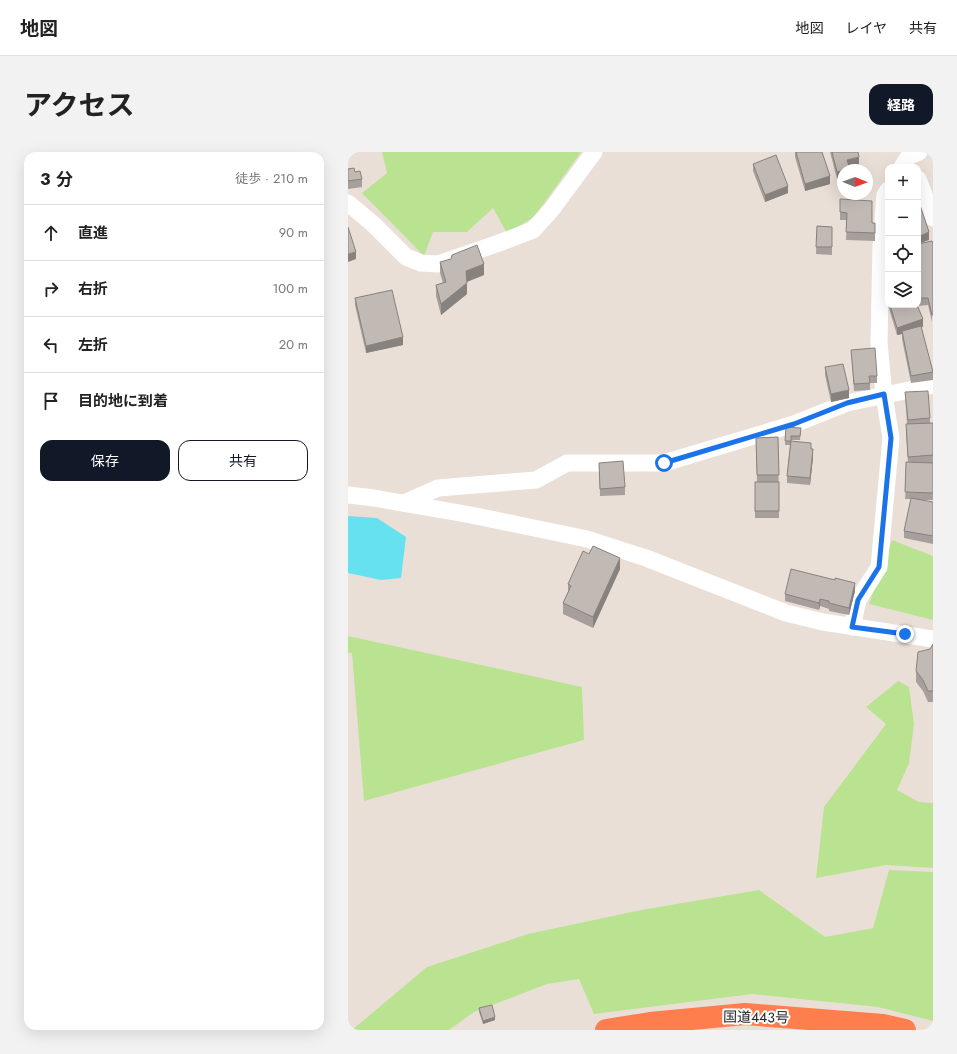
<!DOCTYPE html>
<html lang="ja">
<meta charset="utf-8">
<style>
:root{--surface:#fff;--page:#f2f2f2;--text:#222;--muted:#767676;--line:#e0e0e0;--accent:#111827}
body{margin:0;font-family:Jost,"Noto Sans JP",sans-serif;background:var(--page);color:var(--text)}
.controls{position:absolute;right:12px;top:12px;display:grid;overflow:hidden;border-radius:8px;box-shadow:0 4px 16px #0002}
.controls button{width:36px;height:36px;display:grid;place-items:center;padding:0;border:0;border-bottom:1px solid var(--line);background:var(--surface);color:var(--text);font:20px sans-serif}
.compass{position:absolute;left:489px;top:12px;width:36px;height:36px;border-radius:50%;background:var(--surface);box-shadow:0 4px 16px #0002;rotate:91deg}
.stop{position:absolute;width:12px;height:12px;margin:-9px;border:3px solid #1a73e8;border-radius:50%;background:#fff}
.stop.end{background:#1a73e8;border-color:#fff;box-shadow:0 1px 4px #0008}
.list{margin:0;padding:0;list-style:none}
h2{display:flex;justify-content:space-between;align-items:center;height:52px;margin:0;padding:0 16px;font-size:17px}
h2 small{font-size:13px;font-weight:400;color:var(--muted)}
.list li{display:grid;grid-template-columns:26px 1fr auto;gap:12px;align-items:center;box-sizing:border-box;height:56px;padding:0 16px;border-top:1px solid var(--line)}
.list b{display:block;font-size:15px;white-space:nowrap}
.list em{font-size:13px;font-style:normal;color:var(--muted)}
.actions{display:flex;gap:8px;padding:12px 16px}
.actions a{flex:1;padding:9px 0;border:1px solid var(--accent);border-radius:12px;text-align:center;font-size:14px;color:var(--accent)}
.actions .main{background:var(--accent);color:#fff}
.icon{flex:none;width:22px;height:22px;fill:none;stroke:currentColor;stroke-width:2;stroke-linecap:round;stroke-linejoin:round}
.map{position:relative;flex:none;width:585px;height:878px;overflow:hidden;border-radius:12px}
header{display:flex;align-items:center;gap:24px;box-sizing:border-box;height:56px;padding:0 20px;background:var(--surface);border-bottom:1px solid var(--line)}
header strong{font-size:19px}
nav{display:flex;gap:22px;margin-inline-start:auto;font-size:14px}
.intro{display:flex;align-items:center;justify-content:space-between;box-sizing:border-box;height:96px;padding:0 24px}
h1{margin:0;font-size:28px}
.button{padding:10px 18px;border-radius:12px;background:var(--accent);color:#fff;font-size:14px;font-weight:700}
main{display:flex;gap:24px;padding:0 24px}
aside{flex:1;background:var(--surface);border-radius:12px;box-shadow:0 4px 16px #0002}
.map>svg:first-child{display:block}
.green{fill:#bae391}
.water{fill:#66e1f0}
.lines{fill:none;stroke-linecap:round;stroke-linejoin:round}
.street{stroke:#fff;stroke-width:17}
.highway{stroke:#ff7e4d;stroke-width:22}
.wall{fill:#a69f9b}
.shaded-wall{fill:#87827e}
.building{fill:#c1b9b4;stroke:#87827e}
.route{stroke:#1a73e8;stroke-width:5}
.labels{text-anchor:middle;stroke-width:4;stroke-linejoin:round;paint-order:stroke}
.street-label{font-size:14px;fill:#262626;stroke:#fff}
</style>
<header>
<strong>地図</strong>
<nav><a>地図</a><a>レイヤ</a><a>共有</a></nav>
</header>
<div class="intro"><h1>アクセス</h1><a class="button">経路</a></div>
<main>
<aside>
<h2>3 分<small>徒歩 · 210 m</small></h2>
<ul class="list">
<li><svg class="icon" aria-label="ahead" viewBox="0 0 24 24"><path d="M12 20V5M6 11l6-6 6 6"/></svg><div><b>直進</b></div><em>90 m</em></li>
<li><svg class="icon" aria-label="right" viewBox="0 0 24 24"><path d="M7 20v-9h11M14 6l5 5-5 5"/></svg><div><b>右折</b></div><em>100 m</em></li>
<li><svg class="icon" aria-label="left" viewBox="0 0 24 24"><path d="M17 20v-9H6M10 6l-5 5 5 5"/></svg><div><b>左折</b></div><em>20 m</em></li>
<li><svg class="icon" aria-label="arrive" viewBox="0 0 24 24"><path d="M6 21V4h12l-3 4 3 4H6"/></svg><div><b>目的地に到着</b></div></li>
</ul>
<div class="actions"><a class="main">保存</a><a>共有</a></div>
</aside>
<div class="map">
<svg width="585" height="878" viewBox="0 0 585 878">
<rect width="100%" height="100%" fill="#eadfd7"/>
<g class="green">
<polygon points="34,0 233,0 186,65 159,81 145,56 119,80 85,80 76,104 14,41 39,21"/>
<polygon points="544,388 585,404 585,468 521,452"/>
<polygon points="0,484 234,535 236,588 16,649 4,501 0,501"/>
<polygon points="550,529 561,535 566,572 561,611 549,638 571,650 585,651 585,716 538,713 468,726 476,655 538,572 518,555"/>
<polygon points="541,718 585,720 585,869 530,855 404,842 246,862 231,827 199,832 126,860 101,878 4,878 79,815 180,782 293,758 411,738 477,785 525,776"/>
</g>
<polygon class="water" points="0,364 29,366 58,385 53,426 33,428 0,421"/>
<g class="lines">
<g class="street">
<polyline points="554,15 561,4 571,0"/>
<polyline points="570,27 585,66"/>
<polyline points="0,51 25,72 58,105 73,111 90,112 151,91 185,78 204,57 246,0"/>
<polyline points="0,343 26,346 123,363 239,387 298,406 438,461 475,470 585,487"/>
<polyline points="56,351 90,336 188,328 219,311 316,311 446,272 499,251 585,233"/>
<polyline points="504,475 510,448 531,415 543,286 536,243 531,191 533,94 537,43 540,38"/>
</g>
<polyline class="highway" points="258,878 302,871 397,862 535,873 557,878"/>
</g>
<g class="wall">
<polygon points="447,0 474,0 482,32 457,39 447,5"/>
<polygon points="482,0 510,0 511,12 501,15 502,18 489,27"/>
<polygon points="405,12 440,41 417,50 405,19"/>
<polygon points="0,17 7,20 14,27 14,35 0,37"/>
<polygon points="492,47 524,71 527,71 527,89 498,88 499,68 492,68"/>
<polygon points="469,74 484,75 484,103 468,102"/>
<polygon points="585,91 584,170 580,153 570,154 570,92"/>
<polygon points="92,110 136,123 119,130 119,142 93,163 88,144 88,133 95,131 92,121"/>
<polygon points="7,146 55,193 18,201 7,153"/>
<polygon points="540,153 569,153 575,175 573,175 585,219 585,228 563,231 554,187 554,182 549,183"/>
<polygon points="503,198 529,224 529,231 522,231 522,238 506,239"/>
<polygon points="477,215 501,246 483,250 477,223"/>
<polygon points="557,240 582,266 582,271 585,271 585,348 573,348 585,350 585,392 556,386 556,379 563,347 557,347 560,310 558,280 558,272 559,272"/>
<polygon points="438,275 453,280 452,288 443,288 443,289 463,297 465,305 462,333 439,331 439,324 442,293 437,293"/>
<polygon points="430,285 431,366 407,366 407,330 409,330 408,286"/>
<polygon points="251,311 277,335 277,343 252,344"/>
<polygon points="272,417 245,476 215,462 215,451 220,441 220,432"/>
<polygon points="507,439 501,463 481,459 481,457 472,454 471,458 437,449 437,442"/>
<polygon points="585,492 585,550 580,550 575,539 568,530 568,519"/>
<polygon points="131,856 147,868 135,872 131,860"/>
</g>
<g class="shaded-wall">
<polygon points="511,5 511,12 499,15 499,8"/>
<polygon points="495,18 495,26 489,27 489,20"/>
<polygon points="482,24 482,32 457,39 457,32"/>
<polygon points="440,34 440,41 417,50 417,43"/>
<polygon points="581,80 581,88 570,92 570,85"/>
<polygon points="8,100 8,107 0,110 0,102"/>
<polygon points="136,112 136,123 118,130 118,119"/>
<polygon points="119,131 119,142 93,163 93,152"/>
<polygon points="575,167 575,175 554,182 554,179 554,182 549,183 549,176"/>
<polygon points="55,185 55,193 18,201 18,194"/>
<polygon points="501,238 501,246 483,250 483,242"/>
<polygon points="465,297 465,305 462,333 462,326"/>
<polygon points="272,406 272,417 245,476 245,465"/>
<polygon points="507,431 507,439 501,463 501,456"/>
<polygon points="472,447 472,454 471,458 471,451"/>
<polygon points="147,865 147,868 135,872 135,869"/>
</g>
<g class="building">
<polygon points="448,0 474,0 482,24 457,32"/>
<polygon points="484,0 510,0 511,5 499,8 502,17 489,20"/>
<polygon points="428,3 440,34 417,43 405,12"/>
<polygon points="6,16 7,20 12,19 14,27 0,29 0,17"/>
<polygon points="492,47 524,49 524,71 527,71 527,81 498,80 499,61 492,60"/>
<polygon points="570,47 581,80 570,85"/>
<polygon points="469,74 484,75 484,95 468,95"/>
<polygon points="0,75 8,100 0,102"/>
<polygon points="584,89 585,91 585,163 584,163 580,146 570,146 570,92"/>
<polygon points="129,93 136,112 118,119 119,131 93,152 88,133 98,130 92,110 103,107 104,103"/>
<polygon points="44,138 55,185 18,194 7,146"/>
<polygon points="542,153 569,153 575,167 549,176"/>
<polygon points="573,174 585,220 563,224 554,179"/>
<polygon points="527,196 529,224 521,224 522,231 506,232 503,198"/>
<polygon points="495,212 501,238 483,242 477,215"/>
<polygon points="580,239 582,266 560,268 557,240"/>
<polygon points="585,271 585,303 560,305 558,272"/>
<polygon points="438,275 453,276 452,284 443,284 443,289 437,289"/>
<polygon points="430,285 431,323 409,323 408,286"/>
<polygon points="443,289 463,291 463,297 465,297 462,326 439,324"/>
<polygon points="275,309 277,335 252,337 251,311"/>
<polygon points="558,310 585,311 585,341 557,340"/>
<rect x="407" y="330" width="24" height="29"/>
<polygon points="563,346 585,350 585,384 556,379"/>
<polygon points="245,394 272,406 245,465 215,451 223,434 220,432 235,399 241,402"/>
<polygon points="443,417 487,428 487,426 507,431 501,456 481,451 481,449 472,447 471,451 437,442"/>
<polygon points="585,492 585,539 580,539 575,528 568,519 570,500 582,497"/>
<polygon points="144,853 147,865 135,869 131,856"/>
</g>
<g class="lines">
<polyline class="route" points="316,311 446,272 499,251 536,242 543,286 531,415 510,448 504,475 557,482"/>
</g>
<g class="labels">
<g class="street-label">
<text transform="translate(408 865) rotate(1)" y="5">国道443号</text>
</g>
</g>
</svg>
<div class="controls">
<button>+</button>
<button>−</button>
<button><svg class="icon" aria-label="locate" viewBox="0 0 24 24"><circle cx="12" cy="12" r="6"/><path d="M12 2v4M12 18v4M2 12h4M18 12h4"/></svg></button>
<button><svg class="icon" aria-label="layers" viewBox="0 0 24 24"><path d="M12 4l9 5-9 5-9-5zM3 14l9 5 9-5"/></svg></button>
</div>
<svg class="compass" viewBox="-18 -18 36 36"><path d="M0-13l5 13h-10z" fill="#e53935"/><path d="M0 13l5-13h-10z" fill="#767676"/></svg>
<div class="stop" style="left:316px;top:311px"></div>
<div class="stop end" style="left:557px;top:482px"></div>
</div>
</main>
